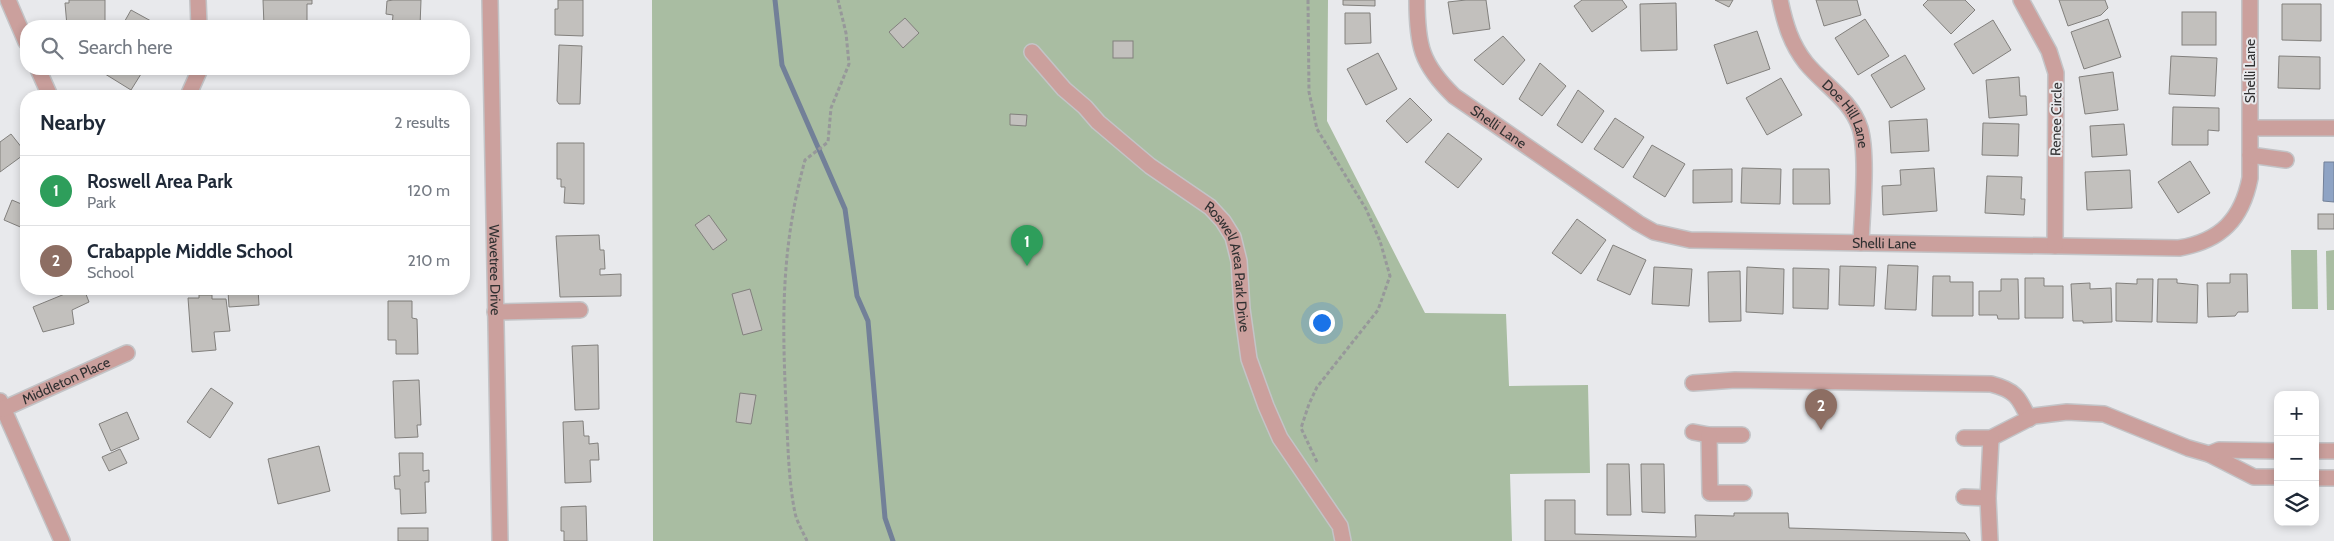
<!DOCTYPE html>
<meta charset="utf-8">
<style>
:root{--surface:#fff;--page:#f6f6f7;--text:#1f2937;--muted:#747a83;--line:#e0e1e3;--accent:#1d5e73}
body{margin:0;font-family:Cabin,sans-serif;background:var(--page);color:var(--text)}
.controls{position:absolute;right:15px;bottom:15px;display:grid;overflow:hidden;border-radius:10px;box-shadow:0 2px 8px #0003}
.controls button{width:45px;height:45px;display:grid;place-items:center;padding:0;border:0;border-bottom:1px solid var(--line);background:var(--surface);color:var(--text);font:25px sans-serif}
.you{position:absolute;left:1321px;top:322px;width:18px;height:18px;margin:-12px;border:4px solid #fff;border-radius:50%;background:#1a73e8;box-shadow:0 0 0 8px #1a73e833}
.badge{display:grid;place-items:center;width:32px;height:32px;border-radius:50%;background:var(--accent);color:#fff;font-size:16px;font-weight:700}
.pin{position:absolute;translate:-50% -41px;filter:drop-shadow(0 1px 2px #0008)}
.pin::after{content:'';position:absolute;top:26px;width:18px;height:15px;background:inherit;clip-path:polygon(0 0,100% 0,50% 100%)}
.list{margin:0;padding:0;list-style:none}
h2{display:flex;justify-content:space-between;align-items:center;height:65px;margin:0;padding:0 20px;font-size:21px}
h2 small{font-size:16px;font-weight:400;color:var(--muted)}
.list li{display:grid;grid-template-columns:32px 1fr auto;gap:15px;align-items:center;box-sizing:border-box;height:70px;padding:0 20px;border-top:1px solid var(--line)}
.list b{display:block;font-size:19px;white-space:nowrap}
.list p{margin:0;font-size:16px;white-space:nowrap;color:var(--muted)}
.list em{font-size:16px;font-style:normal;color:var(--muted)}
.icon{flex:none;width:28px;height:28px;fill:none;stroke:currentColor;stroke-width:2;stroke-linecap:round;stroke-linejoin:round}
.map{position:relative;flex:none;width:2334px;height:541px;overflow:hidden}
.search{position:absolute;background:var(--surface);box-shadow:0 2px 8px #0003;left:20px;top:20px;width:450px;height:55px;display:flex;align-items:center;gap:12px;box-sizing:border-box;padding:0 18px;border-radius:20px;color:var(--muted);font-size:19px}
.panel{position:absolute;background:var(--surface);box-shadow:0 2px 8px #0003;left:20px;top:90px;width:450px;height:205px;border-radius:20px}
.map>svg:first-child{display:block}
.green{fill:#a9bda2}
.water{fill:#8ea3c4;stroke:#728098}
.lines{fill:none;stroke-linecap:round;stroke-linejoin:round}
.stream{stroke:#728098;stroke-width:5}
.building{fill:#c2c0bd;stroke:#82807d}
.minor-casing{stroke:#c3c4c7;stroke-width:18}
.path{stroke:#97989a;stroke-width:3;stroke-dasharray:4 2.5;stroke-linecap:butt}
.minor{stroke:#cba09d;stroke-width:15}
.labels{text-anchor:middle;stroke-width:4;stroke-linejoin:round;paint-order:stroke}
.street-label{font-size:14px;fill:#303031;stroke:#e8e9ec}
</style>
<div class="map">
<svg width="2334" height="541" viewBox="0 0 2334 541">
<rect width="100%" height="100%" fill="#e8e9ec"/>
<g class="green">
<polygon points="652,0 1328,0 1327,121 1425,313 1506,314 1509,386 1588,385 1590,473 1510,474 1512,541 653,541"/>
<polygon points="2291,250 2317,250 2318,309 2292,309"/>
<polygon points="2334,250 2334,310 2327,310 2326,251"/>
</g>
<polygon class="water" points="2324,162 2334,162 2334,202 2323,201"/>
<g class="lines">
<polyline class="stream" points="775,0 782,65 845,209 857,296 868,321 885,518 893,541"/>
</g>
<g class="building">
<polygon points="69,0 105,0 105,23 97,24 98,26 67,26 65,3 69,3"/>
<polygon points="263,0 312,0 312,4 307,4 307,25 264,26"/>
<polygon points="393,0 421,0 420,26 392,26 393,15 386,14 387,1"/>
<polygon points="558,0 583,0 583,36 555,35 555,9 558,9"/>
<polygon points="1343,0 1375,0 1375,6 1343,5"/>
<polygon points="1466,0 1486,0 1490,29 1453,34 1448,2"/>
<polygon points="1582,0 1622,0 1627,7 1592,32 1574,6"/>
<polygon points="1715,0 1733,0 1729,7"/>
<polygon points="1816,0 1857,0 1861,15 1824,26"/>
<polygon points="1928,0 1965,0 1975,10 1951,34 1923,5"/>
<polygon points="2059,0 2105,0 2108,8 2101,15 2068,26"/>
<polygon points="1676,3 1677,50 1641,51 1640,4"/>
<polygon points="2282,4 2321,4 2321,41 2282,40"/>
<polygon points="131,10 151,21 148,26 122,26"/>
<rect x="2182" y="12" width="34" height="33"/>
<polygon points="1345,13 1370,13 1371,43 1345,44"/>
<polygon points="905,18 919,33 903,48 889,32"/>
<polygon points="1865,19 1889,56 1858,75 1835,38"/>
<polygon points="2108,19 2121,57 2084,69 2071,32"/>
<polygon points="1993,20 2011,50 1973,74 1954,44"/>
<polygon points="1757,31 1770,69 1727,84 1714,45"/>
<polygon points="1503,36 1525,60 1503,85 1474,60"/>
<rect x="1113" y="41" width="20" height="17"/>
<polygon points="559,45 582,46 580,104 559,104 557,101"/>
<polygon points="1378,53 1397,89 1366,105 1347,69"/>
<polygon points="1905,55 1925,89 1891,108 1871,75"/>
<polygon points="2171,56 2217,58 2215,96 2169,94"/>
<polygon points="2279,56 2320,57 2320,89 2278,88"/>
<polygon points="1540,63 1566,86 1542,116 1519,99"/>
<polygon points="97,69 138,69 136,71 141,74 131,90"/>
<polygon points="2113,72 2118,110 2085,114 2079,77"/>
<polygon points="2019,77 2020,96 2026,96 2027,115 1989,118 1986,80"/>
<polygon points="1781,78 1802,115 1767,135 1746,98"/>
<polygon points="1578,90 1604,111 1582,143 1557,125"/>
<polygon points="1410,98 1432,120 1407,143 1386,121"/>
<polygon points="2173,107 2219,108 2219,131 2208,130 2208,145 2172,145"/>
<polygon points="1010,114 1027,115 1026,126 1010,125"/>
<polygon points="1615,118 1644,137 1623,168 1594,149"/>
<polygon points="1927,119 1929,151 1891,153 1889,121"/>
<polygon points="1983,123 2019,124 2018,156 1982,155"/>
<polygon points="2124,124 2127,155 2092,157 2090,126"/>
<polygon points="1448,133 1482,159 1458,188 1425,162"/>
<polygon points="11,134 26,153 0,172 0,142"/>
<polygon points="557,143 584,143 584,204 564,203 565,187 561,187 561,179 557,179"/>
<polygon points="1652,145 1685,164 1665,197 1633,177"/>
<polygon points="2190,161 2210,193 2178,213 2158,182"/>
<polygon points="1742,168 1781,169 1780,204 1741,203"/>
<polygon points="1934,168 1937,211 1883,215 1882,186 1901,185 1900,170"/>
<polygon points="1732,169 1732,202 1693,203 1693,170"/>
<polygon points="1793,169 1829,169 1830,204 1793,204"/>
<polygon points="2130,170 2132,208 2087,210 2085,172"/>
<polygon points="1987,176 2022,177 2021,199 2025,199 2024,215 1985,213"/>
<polygon points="12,200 26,206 25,229 4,220"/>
<rect x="2318" y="214" width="16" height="15"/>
<polygon points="709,215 727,240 713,250 695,225"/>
<polygon points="1577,219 1606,240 1581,274 1552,253"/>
<polygon points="599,235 600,250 604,250 605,269 600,269 600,275 621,274 621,296 560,297 556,236"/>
<polygon points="1613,245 1646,260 1630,295 1597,280"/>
<polygon points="1888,265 1918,266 1916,310 1885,309"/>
<polygon points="1840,266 1876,267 1874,306 1839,305"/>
<polygon points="1654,267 1692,269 1689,306 1652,304"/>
<polygon points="1747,267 1784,269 1783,314 1746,312"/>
<polygon points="1793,268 1829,269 1828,309 1793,308"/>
<polygon points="1740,271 1741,321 1709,322 1708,272"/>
<polygon points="2230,274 2247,274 2248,312 2238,312 2235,316 2208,317 2207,283 2230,283"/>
<polygon points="1933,276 1950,276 1950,282 1973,282 1973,316 1932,316"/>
<polygon points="2025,278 2044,278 2044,286 2063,286 2063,318 2025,318"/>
<polygon points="2001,279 2018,279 2019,319 1998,319 1997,315 1979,315 1979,291 2001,291"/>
<polygon points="2137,279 2153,279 2152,322 2116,321 2116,283 2137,284"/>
<polygon points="2158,279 2177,279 2177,283 2198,285 2197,323 2157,322"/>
<polygon points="2090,283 2090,289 2111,288 2112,322 2083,323 2083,321 2073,321 2071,284"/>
<polygon points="84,289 89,302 72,310 74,324 43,332 33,307 72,291"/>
<polygon points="258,289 259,305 229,307 228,291"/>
<polygon points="750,289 762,330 743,335 732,294"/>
<polygon points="199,295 212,295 212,299 226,299 230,331 214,332 216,350 192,352 188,298 199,298"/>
<polygon points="388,301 412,301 412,318 417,319 418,354 396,354 396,340 388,340"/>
<polygon points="598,345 599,409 575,410 572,346"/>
<polygon points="419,380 421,425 417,425 418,437 395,438 393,381"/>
<polygon points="211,388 233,403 210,438 187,422"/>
<polygon points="740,393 756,395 751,424 736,422"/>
<polygon points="127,412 139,439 111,451 99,424"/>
<polygon points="583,421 584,436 589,436 589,444 598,443 599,460 590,460 591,482 565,483 563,422"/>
<polygon points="319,446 330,491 278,504 268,459"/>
<polygon points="120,449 127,463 109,471 102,457"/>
<polygon points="399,453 423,453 423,471 429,470 429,482 425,482 426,513 401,514 400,489 395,489 394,476 400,476"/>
<polygon points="1607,464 1629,464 1631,515 1607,515"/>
<polygon points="1641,464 1664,464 1665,513 1642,512"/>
<polygon points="1545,500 1575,500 1575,534 1696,537 1695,515 1734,516 1734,513 1788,513 1789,528 1965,533 1970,541 1545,541"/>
<polygon points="586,506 587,541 564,541 564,531 561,531 561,507"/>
<rect x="398" y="528" width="30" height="13"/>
</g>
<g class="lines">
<defs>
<g id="minor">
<polyline points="8,0 26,42"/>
<polyline points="198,0 199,26"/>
<path id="s1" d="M490,0L500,541"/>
<path id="s2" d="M1417,0C1417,45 1421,64 1454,96L1638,223L1654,232L1690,240L2179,248C2221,241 2242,219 2250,178V0"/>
<path id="s3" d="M1780,0C1785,24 1791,44 1806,63C1824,85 1851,100 1860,128C1868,155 1862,213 1861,243"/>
<polyline points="2021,0 2049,51 2056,73 2055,246"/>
<path id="s4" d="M1032,52L1064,89L1085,107L1098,122L1150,166L1210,207L1223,221L1233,237L1239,261L1242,309L1249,359L1266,406L1280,438L1340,526L1343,541"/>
<polyline points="38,69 50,96"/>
<polyline points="188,96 200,69"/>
<polyline points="2251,128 2334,128"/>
<polyline points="2250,155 2286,160"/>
<polyline points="495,312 580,310"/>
<path d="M1693,383L1735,380L1991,384C2015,390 2019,397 2029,419"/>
<polyline points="0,401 62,541"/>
<path id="s5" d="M3,409L127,353"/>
<polyline points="1693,432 1709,435 1742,435"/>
<polyline points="1709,435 1710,493 1744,493"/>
<polyline points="1964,438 1991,438 2034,416 2067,412 2104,414 2188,448 2209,454 2254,477 2278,477"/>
<polyline points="2315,451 2334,451"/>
<polyline points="2209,454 2219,450 2278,451"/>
<polyline points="2315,478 2334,478"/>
<polyline points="1964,497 1988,498"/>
<polyline points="1990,541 1988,498 1991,438"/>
</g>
</defs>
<use href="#minor" class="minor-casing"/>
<g class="path">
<polyline points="1308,0 1309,92 1317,129 1366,209 1380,241 1390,276 1378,310 1317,387 1309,404 1301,428 1317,462"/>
<path d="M807,541C803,532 797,522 795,513C788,478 788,442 786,406C782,317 781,248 805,160L828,142L831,108L849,64L846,33L838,0"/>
</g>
<use href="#minor" class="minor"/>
</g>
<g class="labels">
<g class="street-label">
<text transform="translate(2250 71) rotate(-90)" y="5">Shelli Lane</text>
<text dy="5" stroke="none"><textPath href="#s3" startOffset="135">Doe Hill Lane</textPath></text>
<text transform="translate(2056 119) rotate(-89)" y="5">Renee Circle</text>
<text dy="5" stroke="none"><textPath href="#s2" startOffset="161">Shelli Lane</textPath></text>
<text dy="5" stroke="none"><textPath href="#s2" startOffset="580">Shelli Lane</textPath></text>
<text dy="5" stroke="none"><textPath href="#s4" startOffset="302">Roswell Area Park Drive</textPath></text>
<text dy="5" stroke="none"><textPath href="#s1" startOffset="270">Wavetree Drive</textPath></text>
<text dy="5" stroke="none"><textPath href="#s5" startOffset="69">Middleton Place</textPath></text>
</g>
</g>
</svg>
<div class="controls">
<button>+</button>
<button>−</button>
<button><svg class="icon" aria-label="layers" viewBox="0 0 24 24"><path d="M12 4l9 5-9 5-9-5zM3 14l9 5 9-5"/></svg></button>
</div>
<div class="you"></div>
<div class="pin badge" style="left:1027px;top:266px;background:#2e9e5b">1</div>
<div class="pin badge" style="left:1821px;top:430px;background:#8d6e63">2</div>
<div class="search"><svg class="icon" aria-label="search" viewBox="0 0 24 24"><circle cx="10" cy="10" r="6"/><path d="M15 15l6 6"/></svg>Search here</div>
<section class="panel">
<h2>Nearby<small>2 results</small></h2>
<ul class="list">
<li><span class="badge" style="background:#2e9e5b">1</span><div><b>Roswell Area Park</b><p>Park</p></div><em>120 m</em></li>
<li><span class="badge" style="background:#8d6e63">2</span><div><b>Crabapple Middle School</b><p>School</p></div><em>210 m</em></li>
</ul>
</section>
</div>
